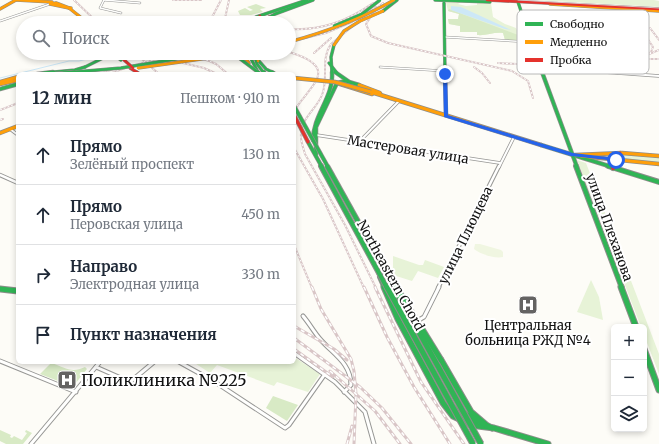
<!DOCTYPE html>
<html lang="ru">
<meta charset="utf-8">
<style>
:root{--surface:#fff;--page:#f6f6f7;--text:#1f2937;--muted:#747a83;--line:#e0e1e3}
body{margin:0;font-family:Merriweather,serif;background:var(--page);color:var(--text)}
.controls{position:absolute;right:12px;bottom:12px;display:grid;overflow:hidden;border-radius:6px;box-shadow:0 2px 6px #0003}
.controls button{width:36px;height:36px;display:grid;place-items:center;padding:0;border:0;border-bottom:1px solid var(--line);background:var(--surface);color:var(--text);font:20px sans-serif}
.stop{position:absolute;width:12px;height:12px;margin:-9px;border:3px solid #2563eb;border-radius:50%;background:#fff}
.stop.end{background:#2563eb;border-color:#fff;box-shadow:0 1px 4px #0008}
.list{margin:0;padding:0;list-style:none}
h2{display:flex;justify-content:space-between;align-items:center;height:52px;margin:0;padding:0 16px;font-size:17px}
h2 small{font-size:13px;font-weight:400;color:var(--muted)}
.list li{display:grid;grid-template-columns:26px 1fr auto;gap:12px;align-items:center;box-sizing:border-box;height:60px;padding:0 16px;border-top:1px solid var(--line)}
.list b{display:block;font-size:15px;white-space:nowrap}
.list p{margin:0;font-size:13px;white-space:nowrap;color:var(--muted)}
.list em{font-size:13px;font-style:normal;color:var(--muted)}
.icon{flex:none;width:22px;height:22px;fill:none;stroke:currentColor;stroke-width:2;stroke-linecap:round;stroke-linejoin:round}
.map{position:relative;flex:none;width:659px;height:444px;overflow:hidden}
.search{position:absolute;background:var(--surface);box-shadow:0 2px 6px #0003;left:16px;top:16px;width:280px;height:44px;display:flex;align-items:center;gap:10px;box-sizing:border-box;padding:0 14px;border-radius:22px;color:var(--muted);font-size:15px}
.panel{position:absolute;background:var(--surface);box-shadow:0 2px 6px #0003;left:16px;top:72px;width:280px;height:292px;border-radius:6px}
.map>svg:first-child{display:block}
.green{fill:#e7f3d7}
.forest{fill:#d8eac5}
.pitch{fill:#f0f6e1}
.water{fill:#cde8f7}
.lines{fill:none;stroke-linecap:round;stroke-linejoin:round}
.stream{stroke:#cde8f7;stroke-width:1}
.street-far3-casing{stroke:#979795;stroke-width:2.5}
.street-far2-casing{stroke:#979795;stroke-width:3.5}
.street-far1-casing{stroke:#979795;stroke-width:4.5}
.street-casing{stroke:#979795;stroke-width:5}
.fast-far3-casing{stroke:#8e8d8b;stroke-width:3.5}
.fast-far2-casing{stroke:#8e8d8b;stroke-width:4.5}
.fast-far1-casing{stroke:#8e8d8b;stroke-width:6}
.fast-casing{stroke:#8e8d8b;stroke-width:7}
.slow-far1-casing{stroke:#8e8d8b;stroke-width:3.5}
.slow-casing{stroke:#8e8d8b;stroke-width:4.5}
.jam-far2-casing{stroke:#8e8d8b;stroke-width:3.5}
.jam-far1-casing{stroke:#8e8d8b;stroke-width:4.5}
.jam-casing{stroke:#8e8d8b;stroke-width:6}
.street-far3{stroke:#fffffe;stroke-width:1.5}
.street-far2{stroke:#fffffe;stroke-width:2}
.street-far1{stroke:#fffffe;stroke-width:2.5}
.street{stroke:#fffffe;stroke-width:3}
.fast-far3{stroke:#30b455;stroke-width:2.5}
.fast-far2{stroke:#30b455;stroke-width:3}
.fast-far1{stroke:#30b455;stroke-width:4}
.fast{stroke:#30b455;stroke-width:5}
.slow-far1{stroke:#ff9f0a;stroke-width:2.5}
.slow{stroke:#ff9f0a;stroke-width:3}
.jam-far2{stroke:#e5322d;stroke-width:2.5}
.jam-far1{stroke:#e5322d;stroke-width:3}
.jam{stroke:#e5322d;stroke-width:4}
.tram{stroke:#d9c6c7;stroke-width:1}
.rail-far1-casing{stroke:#d9c6c7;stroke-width:2}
.rail-casing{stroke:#d9c6c7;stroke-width:3}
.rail-far1{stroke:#fff;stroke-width:1;stroke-dasharray:2;stroke-linecap:butt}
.rail{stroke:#fff;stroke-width:1.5;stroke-dasharray:4;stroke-linecap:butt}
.fast-bridge-far3-casing{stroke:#8e8d8b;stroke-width:3.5;stroke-linecap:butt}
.fast-bridge-far2-casing{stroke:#8e8d8b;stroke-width:4.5;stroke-linecap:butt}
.fast-bridge-far1-casing{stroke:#8e8d8b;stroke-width:6;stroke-linecap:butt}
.fast-bridge-casing{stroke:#8e8d8b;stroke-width:7;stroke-linecap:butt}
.slow-bridge-far1-casing{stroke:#8e8d8b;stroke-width:3.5;stroke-linecap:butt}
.slow-bridge-casing{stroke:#8e8d8b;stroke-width:4.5;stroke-linecap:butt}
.jam-bridge-far1-casing{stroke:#8e8d8b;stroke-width:3.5;stroke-linecap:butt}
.jam-bridge-casing{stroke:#8e8d8b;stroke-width:4.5;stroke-linecap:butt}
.fast-bridge-far3{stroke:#30b455;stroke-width:2.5}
.fast-bridge-far2{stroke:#30b455;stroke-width:3}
.fast-bridge-far1{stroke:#30b455;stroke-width:4}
.fast-bridge{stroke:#30b455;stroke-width:5}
.slow-bridge-far1{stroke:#ff9f0a;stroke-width:2.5}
.slow-bridge{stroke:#ff9f0a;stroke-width:3}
.jam-bridge-far1{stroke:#e5322d;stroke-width:2.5}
.jam-bridge{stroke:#e5322d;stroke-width:3}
.route{fill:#2563eb}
.labels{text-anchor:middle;stroke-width:4;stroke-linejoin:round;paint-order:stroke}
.street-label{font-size:13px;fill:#111;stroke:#fff}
.poi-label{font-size:13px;fill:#111;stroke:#fff}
.near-poi-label{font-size:16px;fill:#111;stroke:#fff;text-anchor:start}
.key{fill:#fff;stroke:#b8b8b8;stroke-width:1}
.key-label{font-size:11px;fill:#111}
</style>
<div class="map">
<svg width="659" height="444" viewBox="0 0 659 444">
<rect width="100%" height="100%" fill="#fdfcf7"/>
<g class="green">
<polygon points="534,0 654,0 659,1 659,7"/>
<path d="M446,2H461L458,4L466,6L477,5V3H491L493,17L505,24L516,28L518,32L526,33L529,39L505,40L503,33C493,32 486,36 477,35V32H460V26L449,24L448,19H458L459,14L448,11Z"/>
<polygon points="624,154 659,157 659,163 618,159 619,155"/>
<polygon points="577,160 586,163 659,354 659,374 644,335 644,327 641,327"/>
<polygon points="393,256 419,265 423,265 425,260 444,267 438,278 418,271 412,281 393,275"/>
<polygon points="591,280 599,297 603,320 577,312"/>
<polygon points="294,357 320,374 308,392 277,382 274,386 217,365 210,373 193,362 294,362"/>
</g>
<g class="forest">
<polygon points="256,4 266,8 260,9 263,12 251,15 240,15 238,11 245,8 250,11 253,10 247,7"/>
<path d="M449,9L529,39V42L505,40L503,33C493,32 486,36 477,35V32H460V26L449,24L448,19H458L459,14L448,11Z"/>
<path d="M51,363C65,367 71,374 85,367L87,369L75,384L71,386L40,374Z"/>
<polygon points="273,396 298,405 287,421 266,408"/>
<polygon points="0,430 11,435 10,437 12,438 14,436 22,440 27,433 25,432 26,430 32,433 23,444 6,444 0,441"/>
</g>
<path class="pitch" d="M475,244H480L501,250L503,252V257C495,259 480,254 474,249Z"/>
<polygon class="water" points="451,6 461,7 511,30 505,29 451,10"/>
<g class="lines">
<polyline class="stream" points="0,78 69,61 79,61 95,57 94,55 98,53"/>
<defs>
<g id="street-far3">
<polyline points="104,0 140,3"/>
<polyline points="104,0 100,8 121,13"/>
<polyline points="0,21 50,4"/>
<polyline points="445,37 531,42"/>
<polyline points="380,67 445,71"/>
<polyline points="540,68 618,73"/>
</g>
<g id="street-far2">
<polyline points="604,72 659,76"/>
<polyline points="10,129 18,135"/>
<polyline points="316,135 500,163"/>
<polyline points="360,141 398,102"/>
<polyline points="499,167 514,137"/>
</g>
<g id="street-far1">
<polyline points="0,175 18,183"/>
<polyline points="438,288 499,166"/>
</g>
<g id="street">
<path d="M303,316C309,323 314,332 320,339C333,354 351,363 351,385L344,392"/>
<polyline points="417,321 424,317 439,287"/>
<polyline points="294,353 335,382 365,412 374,444"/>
<polyline points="0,361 76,392"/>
<polyline points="179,362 215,382 285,428 289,425 325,374"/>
<polyline points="96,367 130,382 154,362"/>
<polyline points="31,444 100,362"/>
</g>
<g id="fast-far3">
<polyline points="435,0 490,2"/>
<polyline points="518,2 542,73"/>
<polyline points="444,3 445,73"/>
<polyline points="383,11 397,0"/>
<polyline points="246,23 256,17 307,0"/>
<polyline points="259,23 275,14 313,0"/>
<polyline points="112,53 121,60"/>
<polyline points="118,53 122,58"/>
<polyline points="248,53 258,72"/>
<polyline points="254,53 257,64 264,73"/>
<polyline points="258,60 266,69 274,73"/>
<polyline points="329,63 337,73"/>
<polyline points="85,67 113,53"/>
<polyline points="44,73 75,70 85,67"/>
<polyline points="332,73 331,57 334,45"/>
</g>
<g id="fast-far2">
<polyline points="264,72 265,74"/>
<polyline points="272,72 275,74"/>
<polyline points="335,72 348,81"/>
<polyline points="445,72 446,115"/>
<polyline points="542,72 577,167"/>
<polyline points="37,74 53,72"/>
<polyline points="0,89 18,84"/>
<path d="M313,140C313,115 334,97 332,72"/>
<polyline points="308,142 322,167"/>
<polyline points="541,145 612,167"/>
<polyline points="316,155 316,127 337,83 346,81 359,85"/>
</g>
<g id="fast-far1">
<polyline points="321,166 379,273"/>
<polyline points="576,166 622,288"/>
<polyline points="608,166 659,182"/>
<polyline points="380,277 385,288"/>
</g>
<g id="fast">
<polyline points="384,287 398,319 443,403 453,416 470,424"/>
<polyline points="621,287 636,327"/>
<polyline points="0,289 18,291"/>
<polyline points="644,349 659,390"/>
<polyline points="441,360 471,412 485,424"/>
<polyline points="455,409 466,419 478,426 494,428 548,444"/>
<polyline points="465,414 492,428"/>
</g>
<g id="slow-far1">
<polyline points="16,0 52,2"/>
<polygon points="56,3 69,8 50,4"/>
<polyline points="550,4 659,11"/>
<polyline points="69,8 71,8"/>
<polyline points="69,8 88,23"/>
<polyline points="0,9 16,0"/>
<polyline points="241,53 249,63"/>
<polyline points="258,53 258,61"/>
</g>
<g id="slow">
<polyline points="0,82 18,77"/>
<polyline points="337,83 372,94"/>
<polyline points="0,84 18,80"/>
<polyline points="359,85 380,93"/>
<polyline points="371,92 541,145"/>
<polyline points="0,133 18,126"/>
<polyline points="575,155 622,153 659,156"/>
<polyline points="581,156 659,164"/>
</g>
<g id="jam-far2">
<polyline points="487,0 659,9"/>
<polyline points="260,16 258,18 264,19 269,17"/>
<polyline points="130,68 138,73"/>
</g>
<g id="jam-far1">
<polyline points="136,72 139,74"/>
<polyline points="613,167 617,155 620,153"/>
</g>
<polyline id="jam" points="613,168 614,166"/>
</defs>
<use href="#street-far3" class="street-far3-casing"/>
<use href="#street-far2" class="street-far2-casing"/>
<use href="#street-far1" class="street-far1-casing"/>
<use href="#street" class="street-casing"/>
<use href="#fast-far3" class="fast-far3-casing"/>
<use href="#fast-far2" class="fast-far2-casing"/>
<use href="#fast-far1" class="fast-far1-casing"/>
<use href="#fast" class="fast-casing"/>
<use href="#slow-far1" class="slow-far1-casing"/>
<use href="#slow" class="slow-casing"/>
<use href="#jam-far2" class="jam-far2-casing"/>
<use href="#jam-far1" class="jam-far1-casing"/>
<use href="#jam" class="jam-casing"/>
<use href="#street-far3" class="street-far3"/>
<use href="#street-far2" class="street-far2"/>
<use href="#street-far1" class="street-far1"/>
<use href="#street" class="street"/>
<use href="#fast-far3" class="fast-far3"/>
<use href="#fast-far2" class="fast-far2"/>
<use href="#fast-far1" class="fast-far1"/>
<use href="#fast" class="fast"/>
<use href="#slow-far1" class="slow-far1"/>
<use href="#slow" class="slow"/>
<use href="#jam-far2" class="jam-far2"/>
<use href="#jam-far1" class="jam-far1"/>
<use href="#jam" class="jam"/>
<polyline class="tram" points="518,0 659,8"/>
<defs>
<g id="rail-far1">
<polyline points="74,0 98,23"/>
<polyline points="173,0 201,0"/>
<polyline points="383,3 376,9 366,24 371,36 388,43 512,71 528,81 533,98"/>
<polyline points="209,23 221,0"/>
<polyline points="224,23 229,0"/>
<polyline points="650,28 659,40"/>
<path d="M289,29C321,31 347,21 373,3"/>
<polyline points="647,38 653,47 651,52 648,54"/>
<polyline points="289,42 326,33 352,22"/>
<path d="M289,52C342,68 310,85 294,111"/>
<polyline points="597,52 641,55"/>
<polyline points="135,53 159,74"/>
<polyline points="232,53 259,74"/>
<polyline points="314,53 331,38"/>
<polyline points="642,57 659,50"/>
<polyline points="183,63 204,68 217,74"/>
<polyline points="498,63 585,68 637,59 659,59"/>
<polyline points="474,67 482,73 490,83"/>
<polyline points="100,74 113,69"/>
<path d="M109,74C141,62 183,47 216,64C220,67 224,71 228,74"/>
<polyline points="0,110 18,103"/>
<polyline points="0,120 3,119"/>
<polyline points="294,148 323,199 364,288"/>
<polyline points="294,245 312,288"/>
<path d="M376,288L345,225L305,154C303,147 300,140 301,133C302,118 317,108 322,95C329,78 320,60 331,44L376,7"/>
</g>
<g id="rail">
<polyline points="312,287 321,309 351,359 354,371 356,394 354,444"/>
<polyline points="364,287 387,337 414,387 450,444"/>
<polyline points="375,287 421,382 464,444"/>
<polyline points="294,326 334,349 347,360"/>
<polyline points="294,338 360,387 382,408 411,444"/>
<polyline points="294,349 333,377"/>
<polyline points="330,371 375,411 400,444"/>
<polyline points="347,444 352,426"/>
</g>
</defs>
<use href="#rail-far1" class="rail-far1-casing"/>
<use href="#rail" class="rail-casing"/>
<use href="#rail-far1" class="rail-far1"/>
<use href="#rail" class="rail"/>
<defs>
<g id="fast-bridge-far3">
<polyline points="334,26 362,14 380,0"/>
<polyline points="211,55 226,53"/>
<polyline points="223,56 239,58 259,73"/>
<polyline points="174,58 184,53"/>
<polyline points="63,73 121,68 213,53"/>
</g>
<g id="fast-bridge-far2">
<polyline points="258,72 260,74"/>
<polyline points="55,74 74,72"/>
<polyline points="294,106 328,167"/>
</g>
<g id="fast-bridge-far1">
<polyline points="327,166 395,288"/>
<polyline points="384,268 397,288"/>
<polyline points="379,273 387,288"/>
</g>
<g id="fast-bridge">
<polyline points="387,287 473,444"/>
<polyline points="394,287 481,444"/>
<polyline points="396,287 441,360"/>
</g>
<g id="slow-bridge-far1">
<polyline points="360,21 383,11"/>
<path d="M289,42C326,32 361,19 394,0"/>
<polyline points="334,45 344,31 360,21"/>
<polyline points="138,68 215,57"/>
</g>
<polyline id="slow-bridge" points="294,78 335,82 371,92"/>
<polyline id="jam-bridge-far1" points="123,59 133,68"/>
<polyline id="jam-bridge" points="294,115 308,142"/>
</defs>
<use href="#fast-bridge-far3" class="fast-bridge-far3-casing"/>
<use href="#fast-bridge-far2" class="fast-bridge-far2-casing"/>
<use href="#fast-bridge-far1" class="fast-bridge-far1-casing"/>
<use href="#fast-bridge" class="fast-bridge-casing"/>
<use href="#slow-bridge-far1" class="slow-bridge-far1-casing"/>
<use href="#slow-bridge" class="slow-bridge-casing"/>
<use href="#jam-bridge-far1" class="jam-bridge-far1-casing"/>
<use href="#jam-bridge" class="jam-bridge-casing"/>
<use href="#fast-bridge-far3" class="fast-bridge-far3"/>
<use href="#fast-bridge-far2" class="fast-bridge-far2"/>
<use href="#fast-bridge-far1" class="fast-bridge-far1"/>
<use href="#fast-bridge" class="fast-bridge"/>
<use href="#slow-bridge-far1" class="slow-bridge-far1"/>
<use href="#slow-bridge" class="slow-bridge"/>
<use href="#jam-bridge-far1" class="jam-bridge-far1"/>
<use href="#jam-bridge" class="jam-bridge"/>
</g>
<polygon class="route" points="443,73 447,74 448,115 573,153 616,158 618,160 616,161 571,156 444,117"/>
<defs>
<symbol id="hospital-square" viewBox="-11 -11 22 22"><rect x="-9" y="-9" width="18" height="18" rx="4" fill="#646362" stroke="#fff"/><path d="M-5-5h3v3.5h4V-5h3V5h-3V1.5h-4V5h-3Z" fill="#fff"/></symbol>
</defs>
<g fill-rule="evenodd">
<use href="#hospital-square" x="517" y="294" width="22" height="22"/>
<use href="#hospital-square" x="56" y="369" width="22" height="22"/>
</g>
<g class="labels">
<g class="street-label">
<text transform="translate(408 149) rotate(9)" y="5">Мастеровая улица</text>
<text transform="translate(610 227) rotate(70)" y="5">улица Плеханова</text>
<text transform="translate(465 235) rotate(-64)" y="5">улица Плющева</text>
<text transform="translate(391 275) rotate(61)" y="5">Northeastern Chord</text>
</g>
<g class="poi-label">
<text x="528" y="330">Центральная<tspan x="528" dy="15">больница РЖД №4</tspan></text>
</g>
<g class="near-poi-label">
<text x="81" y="386">Поликлиника №225</text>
</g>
</g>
<rect x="517" y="10" width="132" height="64" rx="6" class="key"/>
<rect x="525" y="22" width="18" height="4" fill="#30b455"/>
<rect x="525" y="40" width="18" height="4" fill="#ff9f0a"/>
<rect x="525" y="58" width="18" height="4" fill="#e5322d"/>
<g class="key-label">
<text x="550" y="28">Свободно</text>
<text x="550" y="46">Медленно</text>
<text x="550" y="64">Пробка</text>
</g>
</svg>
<div class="controls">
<button>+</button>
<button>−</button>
<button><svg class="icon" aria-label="layers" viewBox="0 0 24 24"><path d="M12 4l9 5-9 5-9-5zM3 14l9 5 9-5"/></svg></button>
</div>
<div class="stop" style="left:616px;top:160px"></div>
<div class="stop end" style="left:445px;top:74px"></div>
<div class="search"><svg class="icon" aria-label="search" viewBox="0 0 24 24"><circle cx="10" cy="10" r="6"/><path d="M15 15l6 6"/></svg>Поиск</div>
<section class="panel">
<h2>12 мин<small>Пешком · 910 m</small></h2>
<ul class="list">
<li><svg class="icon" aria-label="ahead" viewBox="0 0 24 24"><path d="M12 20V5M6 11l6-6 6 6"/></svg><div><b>Прямо</b><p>Зелёный проспект</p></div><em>130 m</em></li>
<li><svg class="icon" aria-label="ahead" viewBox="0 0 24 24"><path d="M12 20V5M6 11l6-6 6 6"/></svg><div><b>Прямо</b><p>Перовская улица</p></div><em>450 m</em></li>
<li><svg class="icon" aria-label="right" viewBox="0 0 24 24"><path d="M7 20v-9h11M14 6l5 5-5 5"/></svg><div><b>Направо</b><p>Электродная улица</p></div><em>330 m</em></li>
<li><svg class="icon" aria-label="arrive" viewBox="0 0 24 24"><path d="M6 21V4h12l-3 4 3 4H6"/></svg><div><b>Пункт назначения</b></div></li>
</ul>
</section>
</div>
